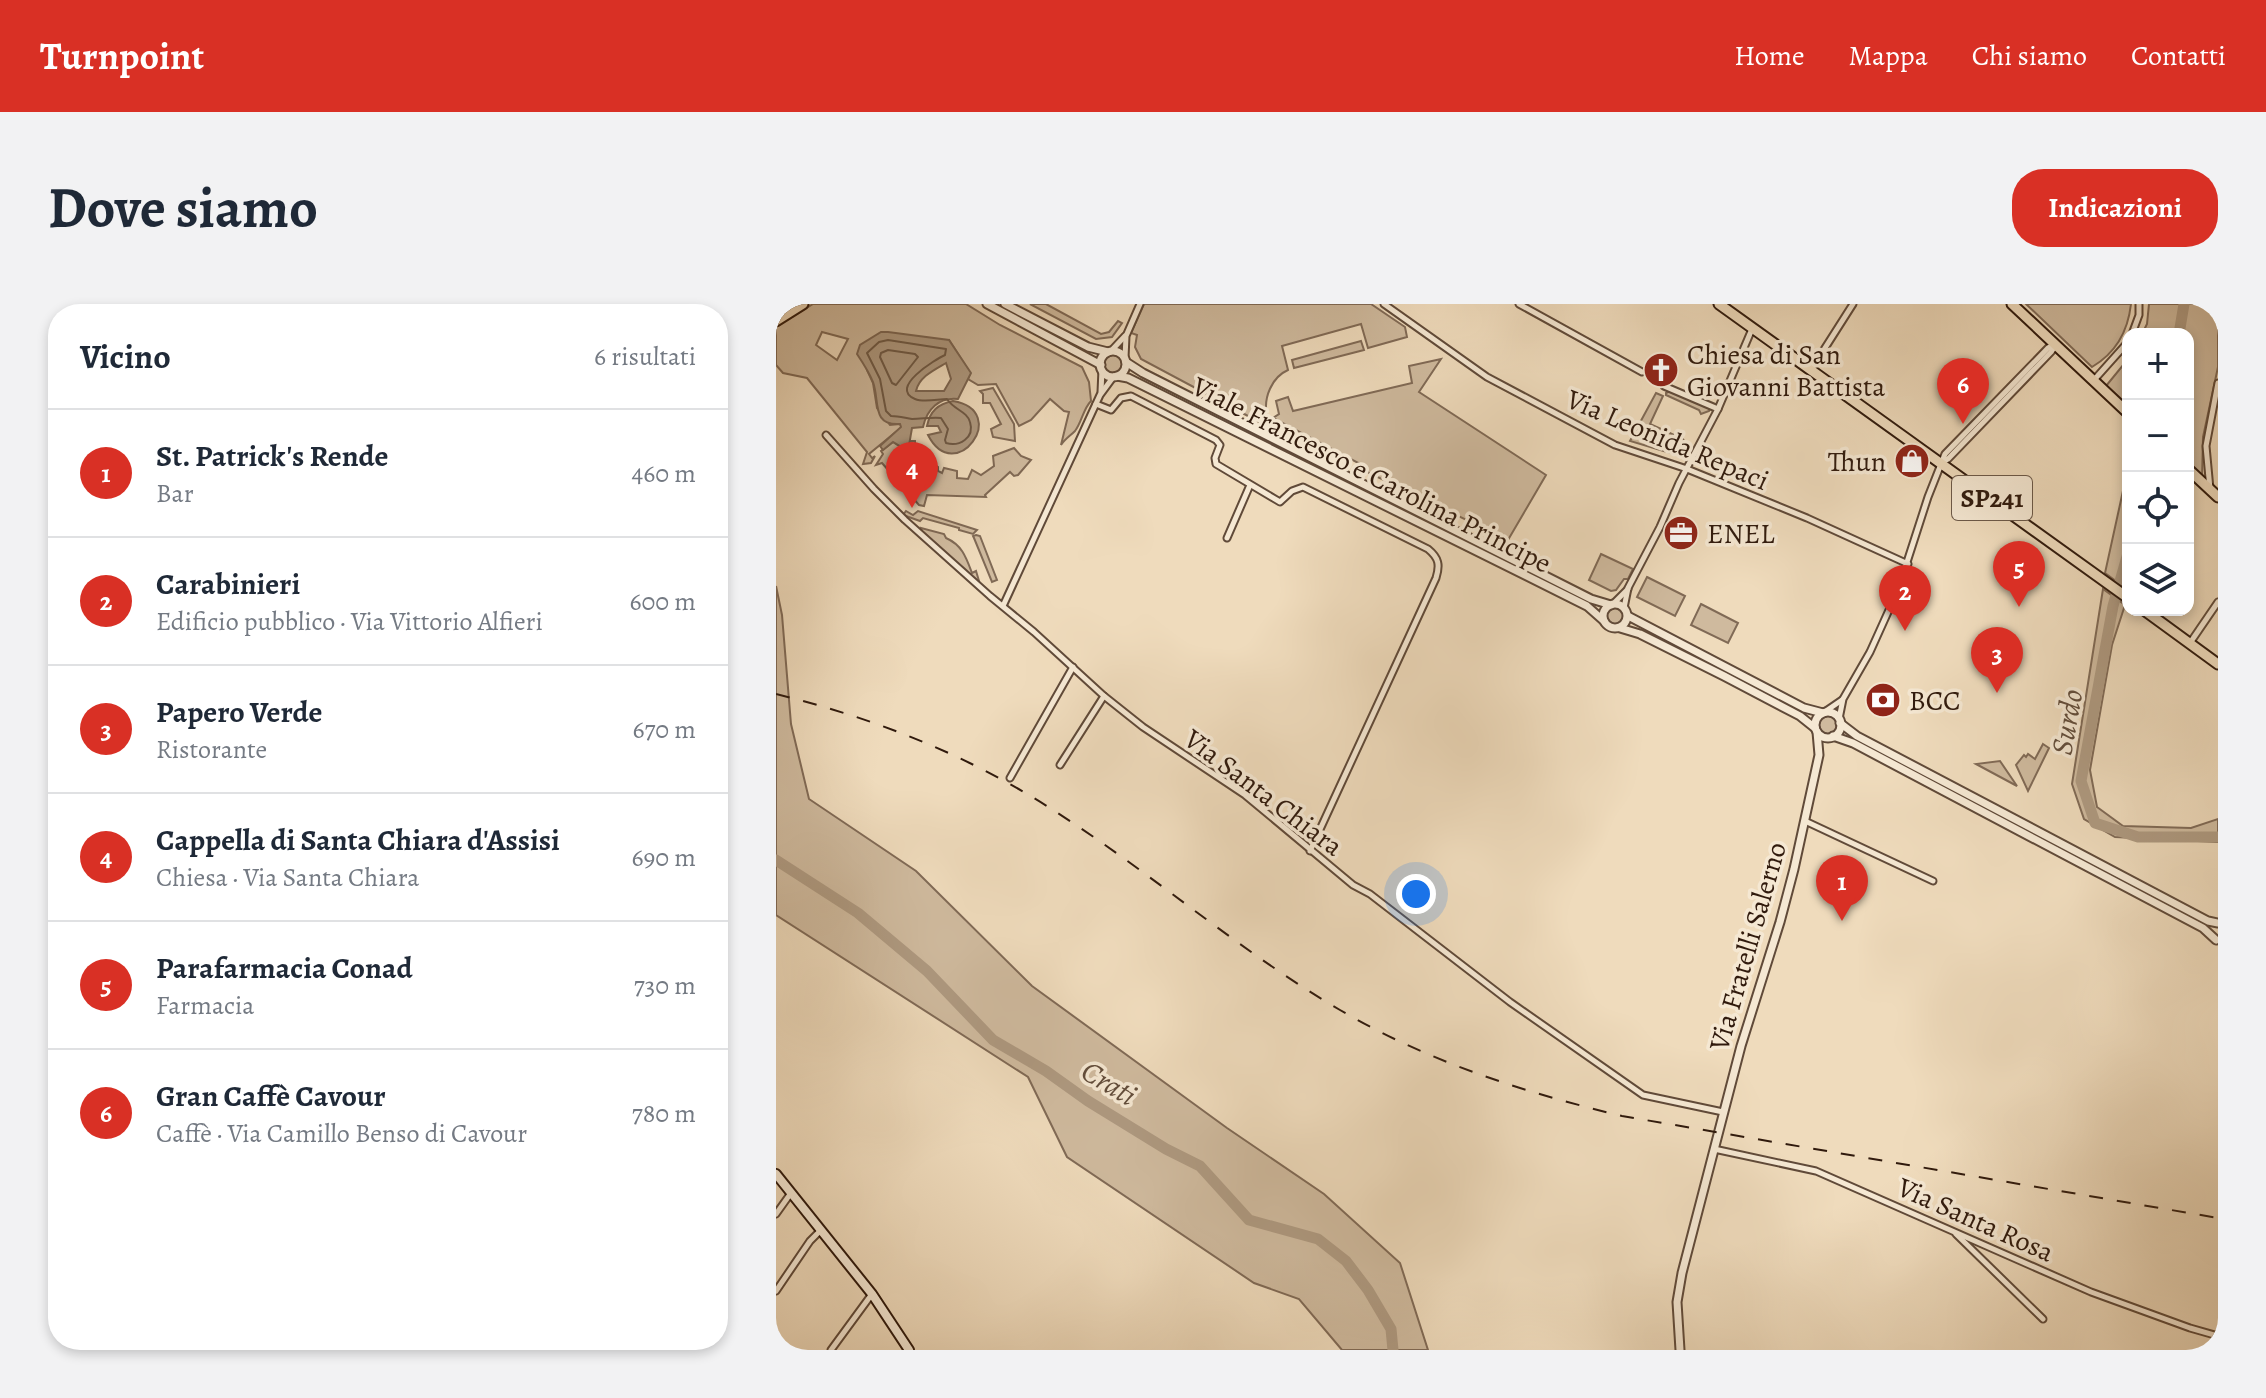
<!DOCTYPE html>
<html lang="it">
<meta charset="utf-8">
<style>
:root{--surface:#fff;--page:#f2f2f3;--text:#1f2937;--muted:#747a83;--line:#e0e1e3;--accent:#d93025}
body{margin:0;font-family:Alegreya,serif;background:var(--page);color:var(--text)}
.controls{position:absolute;right:24px;top:24px;display:grid;overflow:hidden;border-radius:16px;box-shadow:0 4px 12px #0003}
.controls button{width:72px;height:72px;display:grid;place-items:center;padding:0;border:0;border-bottom:2px solid var(--line);background:var(--surface);color:var(--text);font:40px sans-serif}
.you{position:absolute;left:640px;top:590px;width:28px;height:28px;margin:-20px;border:6px solid #fff;border-radius:50%;background:#1a73e8;box-shadow:0 0 0 12px #1a73e833}
.badge{display:grid;place-items:center;width:52px;height:52px;border-radius:50%;background:var(--accent);color:#fff;font-size:26px;font-weight:700}
.pin{position:absolute;translate:-50% -66px;filter:drop-shadow(0 2px 4px #0008)}
.pin::after{content:'';position:absolute;top:42px;width:28px;height:24px;background:inherit;clip-path:polygon(0 0,100% 0,50% 100%)}
.list{margin:0;padding:0;list-style:none}
h2{display:flex;justify-content:space-between;align-items:center;height:104px;margin:0;padding:0 32px;font-size:34px}
h2 small{font-size:26px;font-weight:400;color:var(--muted)}
.list li{display:grid;grid-template-columns:52px 1fr auto;gap:24px;align-items:center;box-sizing:border-box;height:128px;padding:0 32px;border-top:2px solid var(--line)}
.list b{display:block;font-size:30px;white-space:nowrap}
.list p{margin:0;font-size:26px;white-space:nowrap;color:var(--muted)}
.list em{font-size:26px;font-style:normal;color:var(--muted)}
.icon{flex:none;width:44px;height:44px;fill:none;stroke:currentColor;stroke-width:2;stroke-linecap:round;stroke-linejoin:round}
.map{position:relative;flex:none;width:1442px;height:1046px;overflow:hidden;border-radius:32px}
header{display:flex;align-items:center;gap:48px;box-sizing:border-box;height:112px;padding:0 40px;background:var(--accent);color:#fff}
header strong{font-size:38px}
nav{display:flex;gap:44px;margin-inline-start:auto;font-size:28px}
.intro{display:flex;align-items:center;justify-content:space-between;box-sizing:border-box;height:192px;padding:0 48px}
h1{margin:0;font-size:56px}
.button{padding:20px 36px;border-radius:32px;background:var(--accent);color:#fff;font-size:28px;font-weight:700}
main{display:flex;gap:48px;padding:0 48px}
aside{flex:1;background:var(--surface);border-radius:32px;box-shadow:0 4px 12px #0003}
.map>svg:first-child{display:block}
.green{fill:#cfba9e;stroke:#806a56;stroke-width:2;fill-rule:evenodd}
.water{fill:#ae9980;stroke:#7c6652;stroke-width:2;fill-rule:evenodd}
.lines{fill:none;stroke-linecap:round;stroke-linejoin:round}
.shore{stroke:#6f5a46;stroke-width:2}
.river{stroke:#ae9980;stroke-width:11}
.minor-casing{stroke:#604a39;stroke-width:9}
.tertiary-casing{stroke:#604a39;stroke-width:11}
.secondary-casing{stroke:#301a0d;stroke-width:12}
.primary-casing{stroke:#301a0d;stroke-width:13}
.minor{stroke:#f5e8d3;stroke-width:5}
.tertiary{stroke:#f5e8d3;stroke-width:7}
.secondary{stroke:#f5e8d3;stroke-width:8}
.primary{stroke:#efdbbc;stroke-width:9}
.rail{stroke:#301a0d;stroke-width:2;stroke-dasharray:14 14;stroke-linecap:butt}
.labels{text-anchor:middle;stroke-width:7;stroke-linejoin:round;paint-order:stroke}
.shield{fill:#f5e8d3;stroke:#6b5848;stroke-width:2}
.shield-label{font-size:26px;font-weight:bold;fill:#301a0d}
.poi-label{font-size:28px;fill:#301a0d;stroke:#f5e8d3;text-anchor:start}
.street-label{font-size:28px;fill:#301a0d;stroke:#f5e8d3}
.water-label{font-size:30px;font-style:italic;fill:#624d3b;stroke:#f5e8d3}
</style>
<header>
<strong>Turnpoint</strong>
<nav><a>Home</a><a>Mappa</a><a>Chi siamo</a><a>Contatti</a></nav>
</header>
<div class="intro"><h1>Dove siamo</h1><a class="button">Indicazioni</a></div>
<main>
<aside>
<h2>Vicino<small>6 risultati</small></h2>
<ul class="list">
<li><span class="badge">1</span><div><b>St. Patrick's Rende</b><p>Bar</p></div><em>460 m</em></li>
<li><span class="badge">2</span><div><b>Carabinieri</b><p>Edificio pubblico · Via Vittorio Alfieri</p></div><em>600 m</em></li>
<li><span class="badge">3</span><div><b>Papero Verde</b><p>Ristorante</p></div><em>670 m</em></li>
<li><span class="badge">4</span><div><b>Cappella di Santa Chiara d'Assisi</b><p>Chiesa · Via Santa Chiara</p></div><em>690 m</em></li>
<li><span class="badge">5</span><div><b>Parafarmacia Conad</b><p>Farmacia</p></div><em>730 m</em></li>
<li><span class="badge">6</span><div><b>Gran Caffè Cavour</b><p>Caffè · Via Camillo Benso di Cavour</p></div><em>780 m</em></li>
</ul>
</aside>
<div class="map">
<svg width="1442" height="1046" viewBox="0 0 1442 1046">
<rect width="100%" height="100%" fill="#efdbbc"/>
<filter id="stains"><feTurbulence type="fractalNoise" baseFrequency=".0025" numOctaves="4"/><feColorMatrix values="0 0 0 0 .2 0 0 0 0 .09 0 0 0 0 .02 0 0 0 .5 -.17"/></filter>
<radialGradient id="worn" r=".72"><stop offset=".6" stop-color="#630" stop-opacity="0"/><stop offset="1" stop-color="#630" stop-opacity=".3"/></radialGradient>
<g class="green">
<path d="M37,0H190L224,21L306,63L313,78L315,97C307,105 306,118 299,127C294,132 289,135 285,141L293,108L288,107L274,95L255,116L243,122L220,80L202,81L192,75L194,69L173,36L91,66L97,79L101,104L114,121L124,120L126,123L93,150L96,154L99,152L95,159L87,160L91,148L31,74L7,69L0,61V23ZM46,28L72,35L61,56L40,41Z"/>
<polygon points="254,0 270,0 325,30 333,28 342,17 346,19 336,33 320,35"/>
<path d="M368,0H595L629,23L631,33L592,44L585,20L506,42L512,66C496,73 487,94 491,111L487,120L365,55L359,43L361,31L355,29Z"/>
<path d="M1250,0H1355C1352,27 1340,49 1316,63Z"/>
<polygon points="1373,0 1442,0 1442,63 1427,133 1426,175 1412,161 1412,30 1366,30 1371,20"/>
<polygon points="585,37 588,46 518,64 516,56"/>
<circle cx="337" cy="60" r="9"/>
<polygon points="665,55 643,88 770,171 732,236 589,167 590,163 497,114 503,110 500,97 512,93 517,107 636,79 633,62"/>
<polygon points="1352,55 1352,103 1330,82"/>
<polygon points="217,84 238,120 239,137 217,133 215,125 225,120 214,99 207,99 207,90 204,87"/>
<polygon points="895,87 934,104 933,107 925,110 923,106 890,91 890,89"/>
<polygon points="880,89 887,92 874,120 907,135 914,148 911,154 854,137"/>
<polygon points="133,137 139,137 140,153 146,157 148,153 162,163 162,167 166,169 168,164 181,167 181,174 192,175 196,166 205,171 218,162 217,152 238,144 245,152 255,156 242,171 238,172 234,168 209,191 210,193 151,191 148,202 143,201 106,159 100,161 107,150 105,147 117,138 131,147"/>
<polygon points="1352,164 1352,286 1329,269"/>
<polygon points="130,207 137,211 142,207 201,226 197,230 183,226 183,224 147,214 144,217 127,211"/>
<path d="M145,224L168,230L170,234C186,241 190,253 196,269L200,267L203,277H200L146,228Z"/>
<polygon points="200,231 204,232 221,276 216,278 198,234 197,232"/>
<polygon points="825,250 857,265 852,275 848,275 840,286 835,287 813,276"/>
<polygon points="871,273 909,292 899,312 861,293"/>
<polygon points="0,282 6,311 15,420 33,495 140,567 256,682 451,824 548,890 624,959 652,1046 566,1046 523,995 478,979 291,853 252,773 0,611"/>
<polygon points="1327,285 1349,301 1336,341 1314,466 1321,503 1347,522 1415,524 1442,515 1442,538 1339,533 1308,515 1296,480"/>
<polygon points="925,300 962,319 952,339 915,321"/>
<circle cx="839" cy="312" r="9"/>
<circle cx="1052" cy="421" r="9"/>
<polygon points="1267,440 1273,444 1252,487 1240,461 1248,451 1250,453 1252,450 1259,455"/>
<polygon points="1224,457 1241,482 1200,460"/>
</g>
<g class="water">
<path d="M105,28H112L173,36L195,69L182,95C163,93 151,105 147,123L136,124L132,147L117,138L107,146L104,142L125,123L124,120C95,122 104,97 97,78C93,68 87,59 81,50L84,41ZM170,59L175,75L168,87H140C143,73 158,66 170,59Z"/>
<path d="M177,97C236,107 179,184 152,131L165,128L162,122H151C154,107 162,100 177,97Z"/>
</g>
<g class="lines">
<g class="shore">
<path d="M112,36L170,45L169,51C160,55 112,84 139,95C148,99 162,95 171,95C178,106 191,107 194,118C199,134 183,143 170,139L169,136L172,125L165,114C155,113 146,115 136,115C129,114 123,112 115,112L110,107L104,75L91,49L103,38Z"/>
<polygon points="112,46 139,50 142,53 120,81 116,79 104,53 105,49"/>
</g>
<g class="river">
<polyline points="1403,30 1408,0"/>
<polyline points="1352,249 1337,302 1305,477 1319,519 1362,533 1442,533"/>
<polyline points="0,556 82,609 151,667 217,736 270,767 312,797 390,845 424,862 473,916 542,935 570,957 592,986 615,1025 617,1046"/>
</g>
<defs>
<g id="minor">
<polyline points="608,0 711,73 839,141 911,165 1031,214 1132,260"/>
<polyline points="743,0 866,68"/>
<polyline points="1356,30 1363,11 1363,0"/>
<polyline points="335,47 349,32"/>
<polyline points="349,54 350,32 364,0"/>
<polyline points="1035,66 1077,0"/>
<polyline points="1318,76 1352,38"/>
<polyline points="888,82 942,105"/>
<polyline points="325,88 326,65"/>
<path d="M320,100L335,106L345,94L355,92L440,136L444,141L439,154L440,160L504,198L516,187L527,183L652,245C663,254 664,261 660,274L534,547"/>
<polyline points="50,131 98,185 129,216 214,292 258,328 328,392 367,423 469,491 577,581 594,590 734,698 867,791 947,808"/>
<polyline points="1166,158 1172,155 1275,48 1279,42"/>
<polyline points="1434,185 1430,142 1442,79"/>
<polyline points="451,234 474,181"/>
<polyline points="837,300 852,285"/>
<polyline points="227,302 324,91 338,72"/>
<polyline points="848,304 852,284 884,223 903,179 942,105 976,25"/>
<polyline points="1414,339 1442,298"/>
<polyline points="1047,409 1066,396"/>
<polyline points="1063,415 1067,395 1094,348 1122,286 1152,193 1169,150 1272,44 1279,40"/>
<polyline points="284,461 328,392"/>
<polyline points="234,474 297,363"/>
<polyline points="1029,517 1157,577"/>
<polyline points="938,845 1040,867 1315,988 1414,1024 1442,1032"/>
<polyline points="0,910 15,889"/>
<polyline points="1180,930 1267,1015"/>
<polyline points="0,987 34,937 45,926"/>
<polyline points="55,1046 96,990"/>
</g>
<g id="tertiary">
<polyline points="211,0 325,61"/>
<polyline points="229,0 312,43 332,48"/>
<circle cx="337" cy="60" r="13"/>
<polyline points="350,58 367,69 815,295 835,301"/>
<polyline points="341,72 352,74 811,302 828,317"/>
<circle cx="839" cy="312" r="12"/>
<polyline points="852,312 1028,404 1047,409"/>
<polyline points="844,324 864,330 948,372 1024,412 1039,424"/>
<circle cx="1052" cy="421" r="13"/>
<polyline points="1064,419 1081,432 1432,617 1442,619"/>
<polyline points="1057,432 1077,439 1427,624 1440,636"/>
<polyline points="904,1046 901,998 906,969 965,742 1004,618 1018,565 1043,451 1041,428"/>
</g>
<polyline id="secondary" points="0,870 96,990 133,1046"/>
<g id="primary">
<polyline points="943,0 1352,294"/>
<polyline points="1236,0 1352,109"/>
<polyline points="0,17 27,0"/>
<polyline points="1412,165 1442,193"/>
<polyline points="1368,306 1442,360"/>
</g>
</defs>
<use href="#minor" class="minor-casing"/>
<use href="#tertiary" class="tertiary-casing"/>
<use href="#secondary" class="secondary-casing"/>
<use href="#primary" class="primary-casing"/>
<use href="#minor" class="minor"/>
<use href="#tertiary" class="tertiary"/>
<use href="#secondary" class="secondary"/>
<use href="#primary" class="primary"/>
<path class="rail" d="M0,390C98,414 192,451 277,506C376,569 463,647 564,706C653,758 747,788 846,812L1442,914"/>
</g>
<defs>
<symbol id="church-disc" viewBox="-11 -11 22 22"><circle r="9.5" fill="#8f2418" stroke="#f5e8d3"/><path d="M-1.2-6h2.4v3.5h3.3v2.4h-3.3V6h-2.4V-.1h-3.3v-2.4h3.3Z" fill="#fff"/></symbol>
<symbol id="shop-disc" viewBox="-11 -11 22 22"><circle r="9.5" fill="#8f2418" stroke="#f5e8d3"/><path d="M-5-2.5h2.3a2.7 3.5 0 0 1 5.4 0H5L5.5 6h-11ZM-1.5-2.5h3a1.5 2.3 0 0 0-3 0Z" fill="#fff"/></symbol>
<symbol id="office-disc" viewBox="-11 -11 22 22"><circle r="9.5" fill="#8f2418" stroke="#f5e8d3"/><path d="M-6-3h4V-5.5h4V-3h4V5H-6ZM-1-4.5V-3h2v-1.5ZM-6 0V1H6V0Z" fill="#fff"/></symbol>
<symbol id="bank-disc" viewBox="-11 -11 22 22"><circle r="9.5" fill="#8f2418" stroke="#f5e8d3"/><path d="M-6-4H6V4H-6ZM0-2.3a2.3 2.3 0 1 0 0 4.6a2.3 2.3 0 1 0 0-4.6Z" fill="#fff"/></symbol>
</defs>
<g fill-rule="evenodd">
<use href="#church-disc" x="865" y="46" width="40" height="40"/>
<use href="#shop-disc" x="1116" y="137" width="40" height="40"/>
<use href="#office-disc" x="885" y="209" width="40" height="40"/>
<use href="#bank-disc" x="1087" y="376" width="40" height="40"/>
</g>
<g class="labels">
<rect class="shield" x="1176" y="172" width="80" height="44" rx="6"/>
<g class="shield-label">
<text x="1216" y="203">SP241</text>
</g>
<g class="poi-label">
<text x="911" y="60">Chiesa di San<tspan x="911" dy="32">Giovanni Battista</tspan></text>
<text x="1110" y="167" text-anchor="end">Thun</text>
<text x="931" y="239">ENEL</text>
<text x="1133" y="406">BCC</text>
</g>
<g class="street-label">
<text transform="translate(892 135) rotate(23)" y="10">Via Leonida Repaci</text>
<text transform="translate(596 170) rotate(27)" y="10">Viale Francesco e Carolina Principe</text>
<text transform="translate(488 488) rotate(37)" y="10">Via Santa Chiara</text>
<text transform="translate(971 642) rotate(-74)" y="10">Via Fratelli Salerno</text>
<text transform="translate(1200 915) rotate(24)" y="10">Via Santa Rosa</text>
</g>
<g class="water-label">
<text transform="translate(1291 418) rotate(-80)" y="10">Surdo</text>
<text transform="translate(333 779) rotate(31)" y="10">Crati</text>
</g>
</g>
<rect width="100%" height="100%" filter="url(#stains)"/>
<rect width="100%" height="100%" fill="url(#worn)"/>
</svg>
<div class="controls">
<button>+</button>
<button>−</button>
<button><svg class="icon" aria-label="locate" viewBox="0 0 24 24"><circle cx="12" cy="12" r="6"/><path d="M12 2v4M12 18v4M2 12h4M18 12h4"/></svg></button>
<button><svg class="icon" aria-label="layers" viewBox="0 0 24 24"><path d="M12 4l9 5-9 5-9-5zM3 14l9 5 9-5"/></svg></button>
</div>
<div class="you"></div>
<div class="pin badge" style="left:1066px;top:617px">1</div>
<div class="pin badge" style="left:1129px;top:327px">2</div>
<div class="pin badge" style="left:1221px;top:389px">3</div>
<div class="pin badge" style="left:136px;top:204px">4</div>
<div class="pin badge" style="left:1243px;top:303px">5</div>
<div class="pin badge" style="left:1187px;top:120px">6</div>
</div>
</main>
